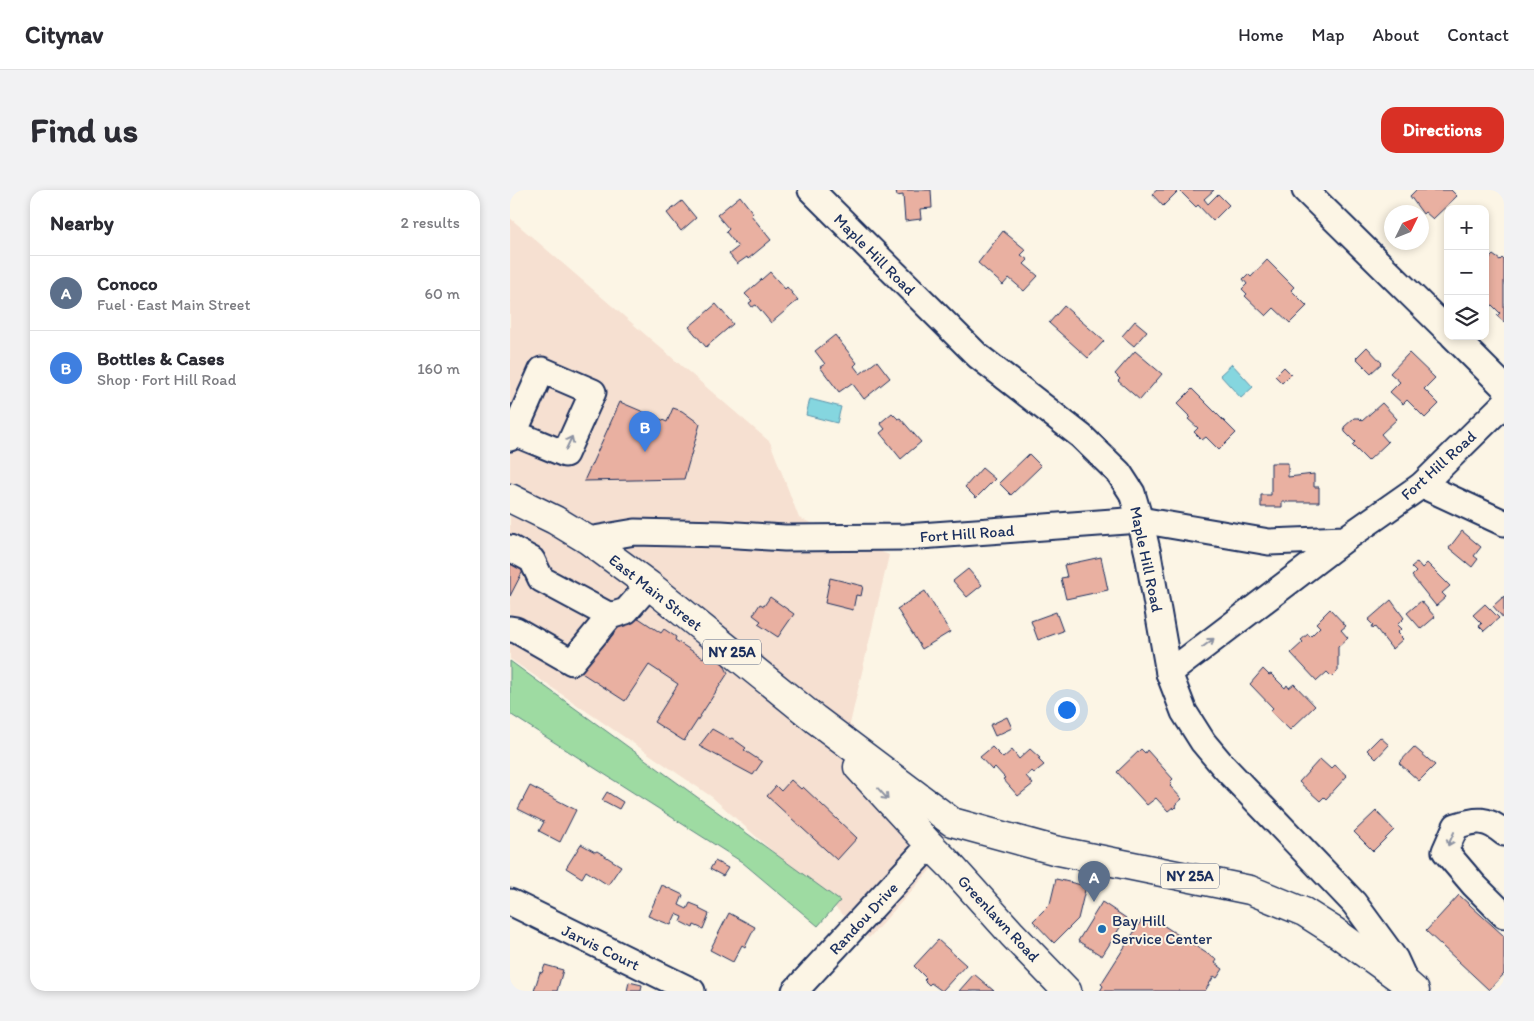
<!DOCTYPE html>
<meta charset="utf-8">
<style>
:root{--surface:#fff;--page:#f2f2f3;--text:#2b2b33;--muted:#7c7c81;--line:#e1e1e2;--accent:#d93025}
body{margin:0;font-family:Itim,sans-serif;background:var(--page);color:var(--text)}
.controls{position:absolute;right:15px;top:15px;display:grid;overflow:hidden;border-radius:10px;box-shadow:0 2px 8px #0003}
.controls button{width:45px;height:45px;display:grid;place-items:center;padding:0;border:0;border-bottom:1px solid var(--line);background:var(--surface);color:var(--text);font:25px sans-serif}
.compass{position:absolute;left:874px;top:15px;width:45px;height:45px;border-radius:50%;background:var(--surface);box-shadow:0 2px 8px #0003;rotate:47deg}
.you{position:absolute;left:556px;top:519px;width:18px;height:18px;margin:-12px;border:4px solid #fff;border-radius:50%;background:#1a73e8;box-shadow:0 0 0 8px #1a73e833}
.badge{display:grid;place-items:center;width:32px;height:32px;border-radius:50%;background:var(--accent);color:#fff;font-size:16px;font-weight:700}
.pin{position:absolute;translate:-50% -41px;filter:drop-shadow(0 1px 2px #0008)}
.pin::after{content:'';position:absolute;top:26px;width:18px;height:15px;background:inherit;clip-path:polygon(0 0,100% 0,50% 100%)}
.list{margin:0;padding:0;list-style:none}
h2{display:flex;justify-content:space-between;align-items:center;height:65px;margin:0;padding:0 20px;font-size:21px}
h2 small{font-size:16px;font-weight:400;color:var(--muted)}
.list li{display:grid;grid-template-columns:32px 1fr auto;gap:15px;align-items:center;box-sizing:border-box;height:75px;padding:0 20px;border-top:1px solid var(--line)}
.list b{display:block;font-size:19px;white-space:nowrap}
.list p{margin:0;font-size:16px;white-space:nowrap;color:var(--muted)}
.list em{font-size:16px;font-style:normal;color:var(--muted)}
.icon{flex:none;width:28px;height:28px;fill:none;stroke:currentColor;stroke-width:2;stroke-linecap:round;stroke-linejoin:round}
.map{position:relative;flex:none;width:994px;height:801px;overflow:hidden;border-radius:15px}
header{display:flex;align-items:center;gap:30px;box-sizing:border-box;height:70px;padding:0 25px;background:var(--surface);border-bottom:1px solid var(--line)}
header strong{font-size:24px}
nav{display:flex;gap:28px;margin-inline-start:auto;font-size:18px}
.intro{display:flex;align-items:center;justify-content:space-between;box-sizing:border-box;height:120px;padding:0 30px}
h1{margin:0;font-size:35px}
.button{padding:12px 22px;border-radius:15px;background:var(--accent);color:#fff;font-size:18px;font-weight:700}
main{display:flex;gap:30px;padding:0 30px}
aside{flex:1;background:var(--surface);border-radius:15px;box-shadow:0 2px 8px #0003}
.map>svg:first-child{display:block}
.built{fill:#f6e0d1}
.green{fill:#9edba2;stroke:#5c8580}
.water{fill:#85d6df;stroke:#5b93ab}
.building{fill:#e9b0a1;stroke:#1b2f5e}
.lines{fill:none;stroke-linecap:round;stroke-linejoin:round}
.minor-casing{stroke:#1b2f5e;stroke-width:29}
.major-casing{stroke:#1b2f5e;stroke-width:31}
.minor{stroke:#fcf5e5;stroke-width:25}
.major{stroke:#fcf5e5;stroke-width:28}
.oneway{stroke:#8c92a2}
.poi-dot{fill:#1f6fb2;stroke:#fcf5e5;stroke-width:2}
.labels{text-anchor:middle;stroke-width:4;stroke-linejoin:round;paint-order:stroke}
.shield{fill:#fcf5e5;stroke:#5e6a86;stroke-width:1}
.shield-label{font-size:15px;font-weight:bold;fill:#1b2f5e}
.street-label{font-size:16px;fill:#1b2f5e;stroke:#fcf5e5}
.poi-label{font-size:16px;fill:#1b2f5e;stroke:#fcf5e5;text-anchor:start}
</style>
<header>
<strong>Citynav</strong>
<nav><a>Home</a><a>Map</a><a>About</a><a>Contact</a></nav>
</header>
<div class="intro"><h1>Find us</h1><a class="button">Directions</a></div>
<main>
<aside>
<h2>Nearby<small>2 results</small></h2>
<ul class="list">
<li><span class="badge" style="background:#5c6f8a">A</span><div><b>Conoco</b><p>Fuel · East Main Street</p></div><em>60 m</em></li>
<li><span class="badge" style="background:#3f7fe0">B</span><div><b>Bottles &amp; Cases</b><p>Shop · Fort Hill Road</p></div><em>160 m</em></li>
</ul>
</aside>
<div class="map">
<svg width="994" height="801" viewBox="0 0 994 801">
<rect width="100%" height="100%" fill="#fcf5e5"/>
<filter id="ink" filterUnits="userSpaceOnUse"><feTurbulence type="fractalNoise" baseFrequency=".02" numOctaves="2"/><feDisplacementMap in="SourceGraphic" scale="10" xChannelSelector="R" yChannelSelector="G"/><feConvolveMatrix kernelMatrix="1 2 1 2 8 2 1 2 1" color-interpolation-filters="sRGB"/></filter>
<g filter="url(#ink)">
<polygon class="built" points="0,28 260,252 289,328 379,365 340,534 442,656 359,748 202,607 0,469"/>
<polygon class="green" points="0,471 330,711 308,736 232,672 0,524"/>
<g class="water">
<polygon points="722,174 743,197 731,208 710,185"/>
<polygon points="300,209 331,217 327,233 296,225"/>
</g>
<g class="building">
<polygon points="386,0 421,0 422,18 410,19 411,29 395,31 393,5 387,6"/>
<polygon points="647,0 704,0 694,9 698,14 708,4 719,15 703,31 688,15 686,17 669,0 653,16 642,4"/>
<polygon points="906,0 941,0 947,6 923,29 915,22 913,24 900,6"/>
<polygon points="230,6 243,23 241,25 261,50 238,69 237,67 227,74 219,64 228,57 216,42 219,39 207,25"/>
<polygon points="172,11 186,28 171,41 157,23"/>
<polygon points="493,41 516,60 511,65 518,70 514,74 528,86 514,101 499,88 493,95 468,73"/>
<polygon points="983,65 990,70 992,68 994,70 994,132 987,126 990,123 977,110 980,107 975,103 975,70 977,71"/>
<polygon points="757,70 784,97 781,100 797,116 780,133 764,118 756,126 735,106 737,104 732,99 737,94 733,89 738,84 741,87"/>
<polygon points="260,82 275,99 277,97 288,110 261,133 246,115 242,117 239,113 242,111 235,104"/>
<polygon points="206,114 223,134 196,157 179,137"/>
<polygon points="554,116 594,151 578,168 539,133"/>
<polygon points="625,131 637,141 624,156 612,146"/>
<polygon points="325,145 347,173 344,176 350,184 367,171 380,188 354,209 342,193 329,202 310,177 315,174 305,161"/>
<polygon points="857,157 872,173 861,183 846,168"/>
<polygon points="625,161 652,184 630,210 608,191 610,189 605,184"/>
<polygon points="899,163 925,188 914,199 929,214 915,228 897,210 893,214 880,202 890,192 880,183"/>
<polygon points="774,177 781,184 772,193 765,186"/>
<polygon points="682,199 726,243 709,260 696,247 692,250 684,242 688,238 678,229 680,227 667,214"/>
<polygon points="110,212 157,232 163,218 172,221 190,234 174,289 74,291"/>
<polygon points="872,213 887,229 871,244 878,252 858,271 842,255 845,252 835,242 834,237 844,228 849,228 852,231"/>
<polygon points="382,223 388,229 390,228 411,252 391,269 370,243 375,239 370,233"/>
<polygon points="519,264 531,276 501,305 489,293"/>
<polygon points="761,273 778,273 778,287 804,284 804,297 809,297 809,312 772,312 772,317 751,317 751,305 761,305"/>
<polygon points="472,278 485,289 466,308 455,297"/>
<polygon points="952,341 971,357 964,366 968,369 962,377 939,358"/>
<polygon points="591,367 598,400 556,409 551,388 557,387 554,375"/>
<polygon points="0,369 15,377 0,406"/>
<polygon points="907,372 912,378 917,373 940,396 932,403 936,407 926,416 902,386 906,382 901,377"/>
<polygon points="458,379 472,395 457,407 443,391"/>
<polygon points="320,388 353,396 351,406 346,405 343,420 315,413"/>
<polygon points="415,401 440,442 412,459 387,419"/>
<polygon points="994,406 994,429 983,416"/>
<polygon points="260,407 284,424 268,447 248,434 251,431 243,425 250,414 254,416"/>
<polygon points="881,410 894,428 887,435 891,439 887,443 893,449 882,459 865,437 863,439 861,436 863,435 858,430"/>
<polygon points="911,411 925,427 911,439 897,423"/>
<polygon points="975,414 989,428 974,441 969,436 972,434 963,425"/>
<polygon points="820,419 836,436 831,440 838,448 828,457 828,481 822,487 817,482 807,491 781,463 793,452 791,450 798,444 800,447 810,437 806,433"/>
<polygon points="546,422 553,441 528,450 521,431"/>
<polygon points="121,423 151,443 154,439 166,447 165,450 193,468 197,462 213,473 218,483 174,551 144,532 168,494 139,475 115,511 67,480 87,446 97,453 115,425"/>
<polygon points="753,479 759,485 761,484 775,498 777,495 779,498 784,494 805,516 780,540 760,521 763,518 740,494"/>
<polygon points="497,527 502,538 485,546 480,535"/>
<polygon points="202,539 220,549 222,548 236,558 234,560 252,572 243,585 189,556"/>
<polygon points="870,547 879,555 866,569 857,560"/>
<polygon points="482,557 493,568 502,560 509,569 520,559 530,568 528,569 534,575 524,583 522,581 516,586 523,594 508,606 493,589 495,588 485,577 482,580 470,567"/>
<polygon points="904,557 925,575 909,591 889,573"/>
<polygon points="631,559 635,563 637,560 663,589 660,592 662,594 660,596 672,609 665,615 666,617 664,619 663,617 658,621 646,608 637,615 607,582"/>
<polygon points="810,569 821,579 825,575 837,586 816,609 814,607 810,611 789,592"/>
<polygon points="281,590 291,599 293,597 347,648 327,670 257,606 266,596 271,601"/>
<polygon points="20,596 66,620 50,652 29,641 34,632 8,619"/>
<polygon points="97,602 113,612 109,619 92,610"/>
<polygon points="866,621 884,640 863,661 844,642"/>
<polygon points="71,654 85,662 87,661 111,676 98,695 76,681 72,688 56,678"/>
<polygon points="205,671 218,678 213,686 200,679"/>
<polygon points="546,689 576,696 568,729 544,753 523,731 540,714"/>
<polygon points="152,695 173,705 169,715 177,719 180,713 190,717 189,719 199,724 193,739 184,735 183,738 171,732 173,727 166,724 161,735 138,726"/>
<polygon points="949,705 994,746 994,784 979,800 916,741"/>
<polygon points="592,712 616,728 592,766 568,751"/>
<polygon points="219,723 245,737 235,757 232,755 223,772 200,760"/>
<polygon points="633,728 639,732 642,728 707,770 705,773 713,779 707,788 704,786 695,801 590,801 593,796 591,794"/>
<polygon points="428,750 456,775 432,801 421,793 419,795 414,790 416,788 404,776"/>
<polygon points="35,775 53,780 47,801 24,801 30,782 32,783"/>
<polygon points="464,784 484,801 449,801"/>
<polygon points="119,792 132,795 131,801 117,801"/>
</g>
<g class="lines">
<defs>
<g id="minor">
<polyline points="301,0 468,166 571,246 609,283 622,303 630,330 638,364 659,483 674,522 693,552 714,577 844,713 885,769 896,793 893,799"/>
<polyline points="795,0 938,141"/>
<polyline points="943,146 994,197"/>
<polyline points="0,248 4,243 32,180 83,202 55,264 4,243"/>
<polyline points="912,295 994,333"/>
<polyline points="78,350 125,342 211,344 275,348 396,347 630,330 759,352 835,349 912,295 994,214"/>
<polyline points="0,358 22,370 31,389 100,426"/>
<polyline points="0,439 6,440 62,472 100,426 116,421 139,395"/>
<polyline points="659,483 835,349"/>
<path d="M994,643C977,628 967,629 946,636L935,661L964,695L994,725"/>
<polyline points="0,712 182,801"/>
<polyline points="285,801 420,655"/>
</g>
<g id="major">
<polyline points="0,308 45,330 78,350 139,395 305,529 442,632 544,660 740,700 794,722 824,741 896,793 905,801"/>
<polyline points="348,577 420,655 440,675 502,744 557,801"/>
</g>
</defs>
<use href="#minor" class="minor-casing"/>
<use href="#major" class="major-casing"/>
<use href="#minor" class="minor"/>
<use href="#major" class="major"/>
</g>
<defs><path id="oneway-shaft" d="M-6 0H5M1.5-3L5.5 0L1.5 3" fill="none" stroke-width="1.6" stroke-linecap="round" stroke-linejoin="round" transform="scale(1.25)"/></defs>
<g class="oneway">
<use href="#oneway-shaft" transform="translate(59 253) rotate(-65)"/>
<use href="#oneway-shaft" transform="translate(698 453) rotate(-37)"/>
<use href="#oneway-shaft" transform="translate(373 604) rotate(48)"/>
<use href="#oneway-shaft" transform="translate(941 649) rotate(114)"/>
</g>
</g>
<circle class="poi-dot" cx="592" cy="739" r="5"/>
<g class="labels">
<g class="shield">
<rect x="193" y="449.5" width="58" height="25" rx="4"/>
<rect x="651" y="673.5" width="58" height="25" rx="4"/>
</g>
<g class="shield-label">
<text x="222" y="467">NY 25A</text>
<text x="680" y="691">NY 25A</text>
</g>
<g class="street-label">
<text transform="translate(365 64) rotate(45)" y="6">Maple Hill Road</text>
<text transform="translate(928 275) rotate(-42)" y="6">Fort Hill Road</text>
<text transform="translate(457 343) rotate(-4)" y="6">Fort Hill Road</text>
<text transform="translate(637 369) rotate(78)" y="6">Maple Hill Road</text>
<text transform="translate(146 402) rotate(38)" y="6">East Main Street</text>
<text transform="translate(353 728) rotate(-47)" y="6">Randou Drive</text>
<text transform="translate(489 728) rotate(47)" y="6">Greenlawn Road</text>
<text transform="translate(91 757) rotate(26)" y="6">Jarvis Court</text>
</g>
<g class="poi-label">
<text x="602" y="736">Bay Hill<tspan x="602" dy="18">Service Center</tspan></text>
</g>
</g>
</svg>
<div class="controls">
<button>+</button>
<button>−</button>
<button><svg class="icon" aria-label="layers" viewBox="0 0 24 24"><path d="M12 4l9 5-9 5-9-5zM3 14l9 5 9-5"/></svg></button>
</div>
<svg class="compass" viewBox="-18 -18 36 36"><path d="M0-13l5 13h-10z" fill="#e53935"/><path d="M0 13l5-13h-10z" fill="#7c7c81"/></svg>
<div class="you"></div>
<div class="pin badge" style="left:584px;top:712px;background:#5c6f8a">A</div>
<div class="pin badge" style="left:135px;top:262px;background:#3f7fe0">B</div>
</div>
</main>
